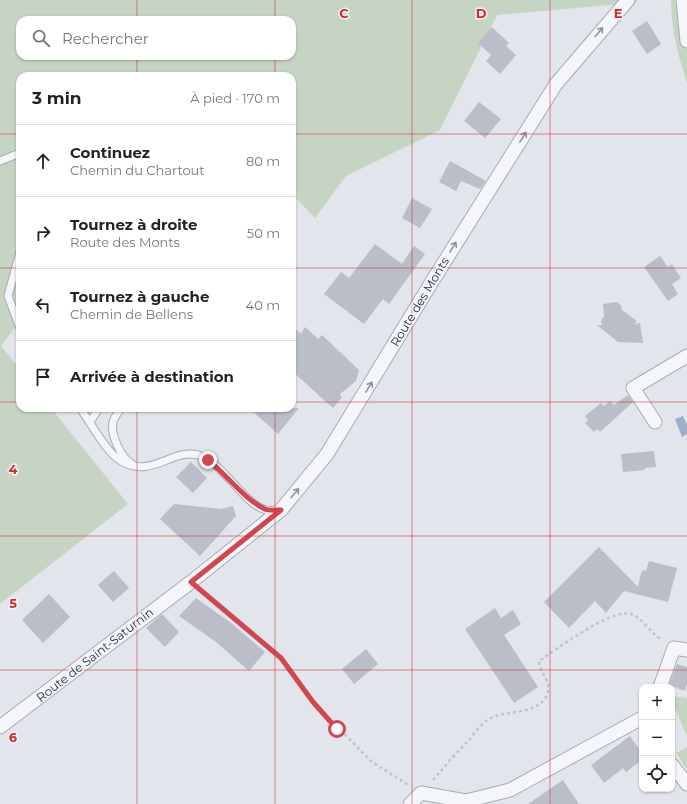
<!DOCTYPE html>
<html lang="fr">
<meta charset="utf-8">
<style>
:root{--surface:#fff;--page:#f6f6f6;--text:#222;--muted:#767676;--line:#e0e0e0}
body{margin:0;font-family:Montserrat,sans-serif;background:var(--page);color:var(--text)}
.controls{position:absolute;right:12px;bottom:12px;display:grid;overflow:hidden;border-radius:8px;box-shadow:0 1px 3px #0004}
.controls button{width:36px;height:36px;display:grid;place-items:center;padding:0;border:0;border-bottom:1px solid var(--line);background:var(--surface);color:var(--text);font:20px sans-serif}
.stop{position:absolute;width:12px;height:12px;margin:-9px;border:3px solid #d1464f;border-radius:50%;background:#fff}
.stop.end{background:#d1464f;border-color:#fff;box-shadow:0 1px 4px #0008}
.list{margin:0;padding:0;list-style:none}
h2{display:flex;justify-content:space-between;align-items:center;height:52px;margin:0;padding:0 16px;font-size:17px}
h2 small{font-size:13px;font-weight:400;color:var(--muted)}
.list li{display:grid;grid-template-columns:26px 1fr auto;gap:12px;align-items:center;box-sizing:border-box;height:72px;padding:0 16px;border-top:1px solid var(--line)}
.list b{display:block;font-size:15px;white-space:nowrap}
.list p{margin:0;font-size:13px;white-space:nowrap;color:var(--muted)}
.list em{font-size:13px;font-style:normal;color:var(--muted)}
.icon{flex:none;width:22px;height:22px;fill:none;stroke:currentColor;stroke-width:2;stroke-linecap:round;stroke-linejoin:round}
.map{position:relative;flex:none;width:687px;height:804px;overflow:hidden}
.search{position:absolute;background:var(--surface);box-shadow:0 1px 3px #0004;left:16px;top:16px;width:280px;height:44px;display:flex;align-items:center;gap:10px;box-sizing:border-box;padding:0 14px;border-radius:12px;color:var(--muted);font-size:15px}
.panel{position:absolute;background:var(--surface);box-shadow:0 1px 3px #0004;left:16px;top:72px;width:280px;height:340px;border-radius:12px}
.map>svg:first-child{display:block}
.green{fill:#c6d5c3;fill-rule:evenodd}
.water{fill:#9dafcb}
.building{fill:#b9bec8}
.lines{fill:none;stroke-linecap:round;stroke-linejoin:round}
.service-casing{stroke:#a7abb5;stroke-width:9}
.minor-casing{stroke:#a7abb5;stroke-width:15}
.path{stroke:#c0c3ca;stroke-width:2.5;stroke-dasharray:3 3;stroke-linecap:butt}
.service{stroke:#f5f6f9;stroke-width:7}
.minor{stroke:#f5f6f9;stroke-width:13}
.oneway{stroke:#90949e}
.route{stroke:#d1464f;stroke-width:5}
.grid{fill:none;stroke:#d62828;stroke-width:1;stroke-opacity:0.55}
.labels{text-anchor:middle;stroke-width:3;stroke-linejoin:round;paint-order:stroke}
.street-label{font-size:12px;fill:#2a3143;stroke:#f2f4f8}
.grid-label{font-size:13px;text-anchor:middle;font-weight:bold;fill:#d62828;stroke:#f2f4f8;stroke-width:3;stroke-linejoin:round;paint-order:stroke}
</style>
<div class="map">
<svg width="687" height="804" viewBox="0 0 687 804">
<rect width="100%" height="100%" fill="#e2e5eb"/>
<g class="green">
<path d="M0,0H639L633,3L497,15L440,130L346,176L315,218L292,194V76H20V321L1,346L20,369V408H51L128,504L0,604ZM20,20H292V56H20Z"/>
<path d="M671,0H687V83C678,56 671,28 671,0Z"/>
<polygon points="672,696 687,698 687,736 672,702"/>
<polygon points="687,747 687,770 676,753"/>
</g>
<polygon class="water" points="683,416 687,425 687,434 682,437 675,419"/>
<g class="building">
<polygon points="647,21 661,44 647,54 632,31"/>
<polygon points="492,27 509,43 506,46 516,55 500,74 486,61 491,55 478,43"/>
<polygon points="479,102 501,119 485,138 464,121"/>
<polygon points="450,161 486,181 480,189 461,181 456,191 439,182"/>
<polygon points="412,198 432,209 420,228 402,218"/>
<polygon points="375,244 402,264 414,246 425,254 389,304 383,299 364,324 324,294 341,272 349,278"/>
<polygon points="660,256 668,267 672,264 681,278 672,284 678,294 668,301 644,267"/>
<polygon points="617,302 621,305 622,310 637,321 634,324 640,323 643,343 618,342 597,325 602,325 601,321 604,316 603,304"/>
<polygon points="292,326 301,334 305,327 318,339 322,335 359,370 356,381 340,394 342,397 333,408 292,371"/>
<polygon points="628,395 633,402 600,432 597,429 594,432 585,423 588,420 585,416 601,403 604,406 610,401 614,405"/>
<polygon points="249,408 299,408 278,434"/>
<polygon points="654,451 656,467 645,468 645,470 623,472 621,454"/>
<polygon points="191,462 207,478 193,493 176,477"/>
<polygon points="174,504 221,509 233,506 236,516 200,556 160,519"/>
<polygon points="599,547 638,587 642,570 646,571 649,561 677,568 668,602 624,591 606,613 595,601 569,628 544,602"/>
<polygon points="114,571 129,588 113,602 98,585"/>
<polygon points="49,594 70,617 43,643 22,620"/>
<polygon points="196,598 231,623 265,652 249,671 216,642 179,616"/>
<polygon points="495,608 501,618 513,610 521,624 504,635 538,687 514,703 465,629"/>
<polygon points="162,614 179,632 165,647 146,628"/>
<polygon points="366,649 378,664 354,684 342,669"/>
<polygon points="677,664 687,667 687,683 685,691 669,685"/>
<polygon points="630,736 642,753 642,760 626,772 623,768 604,783 591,765"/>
<polygon points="563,780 579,804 528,804"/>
</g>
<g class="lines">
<defs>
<g id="service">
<polyline points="0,161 20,153"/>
<polyline points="20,252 8,296 20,328"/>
<path d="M80,408C91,423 106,452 121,461C152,479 172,448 198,455C224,463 243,504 266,510C270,511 275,510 279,510"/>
<path d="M121,408C119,412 114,417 113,422C110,434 121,458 132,464"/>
<polyline points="90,422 99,408"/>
</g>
<g id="minor">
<polyline points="683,0 687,41"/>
<polyline points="655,422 633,388 687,356"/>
<polyline points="660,687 674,648 687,650"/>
<polyline points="0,727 191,582 281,510 327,454 433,280 556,84 628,0"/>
<polyline points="672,765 687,784"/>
<polyline points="410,804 421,793 466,801 510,790 642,718"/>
</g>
</defs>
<use href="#service" class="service-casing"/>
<use href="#minor" class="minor-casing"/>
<g class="path">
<polyline points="201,591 281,657 313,702 371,761 408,785"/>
<path d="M433,780C445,766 457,752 470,739C475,732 482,723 489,719C506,709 537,716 547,695C553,682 539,673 539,661C557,649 611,608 631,614C643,618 651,634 662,640"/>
</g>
<use href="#service" class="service"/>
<use href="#minor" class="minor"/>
</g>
<defs><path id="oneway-shaft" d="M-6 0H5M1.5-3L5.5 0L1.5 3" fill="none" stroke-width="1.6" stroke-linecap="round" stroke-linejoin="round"/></defs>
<g class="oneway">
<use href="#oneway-shaft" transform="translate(599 32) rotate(-50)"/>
<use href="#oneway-shaft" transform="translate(523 137) rotate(-58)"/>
<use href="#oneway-shaft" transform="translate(453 247) rotate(-58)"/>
<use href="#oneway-shaft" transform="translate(369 387) rotate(-58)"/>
<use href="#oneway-shaft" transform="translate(295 493) rotate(-50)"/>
</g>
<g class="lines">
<path class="route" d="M208,460C226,474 245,500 265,509C269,511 276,510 281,510L191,582L281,658L313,702L337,729"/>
</g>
<path class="grid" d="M137,0V20M275,0V20M412,0V804M550,0V804M137,56V76M275,56V76M0,134H20M292,134H687M0,268H20M292,268H687M0,402H20M292,402H687M137,408V804M275,408V804M0,536H687M0,670H687"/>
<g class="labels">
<g class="street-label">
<text transform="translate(420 302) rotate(-59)" y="4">Route des Monts</text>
<text transform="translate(95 655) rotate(-38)" y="4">Route de Saint-Saturnin</text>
</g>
</g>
<g class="grid-label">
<text x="344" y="18">C</text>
<text x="481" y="18">D</text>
<text x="618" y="18">E</text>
<text x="13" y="474">4</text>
<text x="13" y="608">5</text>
<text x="13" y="742">6</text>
</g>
</svg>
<div class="controls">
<button>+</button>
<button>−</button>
<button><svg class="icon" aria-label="locate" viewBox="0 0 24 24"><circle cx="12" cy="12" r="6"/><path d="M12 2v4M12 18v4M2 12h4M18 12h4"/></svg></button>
</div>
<div class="stop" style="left:337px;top:729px"></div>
<div class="stop end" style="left:208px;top:460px"></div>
<div class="search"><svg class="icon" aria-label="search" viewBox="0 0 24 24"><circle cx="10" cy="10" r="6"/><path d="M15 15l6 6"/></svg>Rechercher</div>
<section class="panel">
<h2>3 min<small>À pied · 170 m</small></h2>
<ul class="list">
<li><svg class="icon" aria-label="ahead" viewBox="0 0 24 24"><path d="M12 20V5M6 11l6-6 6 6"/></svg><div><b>Continuez</b><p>Chemin du Chartout</p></div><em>80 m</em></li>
<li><svg class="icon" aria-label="right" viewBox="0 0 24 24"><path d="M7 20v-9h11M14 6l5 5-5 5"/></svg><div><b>Tournez à droite</b><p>Route des Monts</p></div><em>50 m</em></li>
<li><svg class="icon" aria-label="left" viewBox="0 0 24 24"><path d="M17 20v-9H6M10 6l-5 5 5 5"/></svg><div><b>Tournez à gauche</b><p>Chemin de Bellens</p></div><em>40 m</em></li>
<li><svg class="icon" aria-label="arrive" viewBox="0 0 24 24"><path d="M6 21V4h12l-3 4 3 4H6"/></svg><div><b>Arrivée à destination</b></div></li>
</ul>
</section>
</div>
